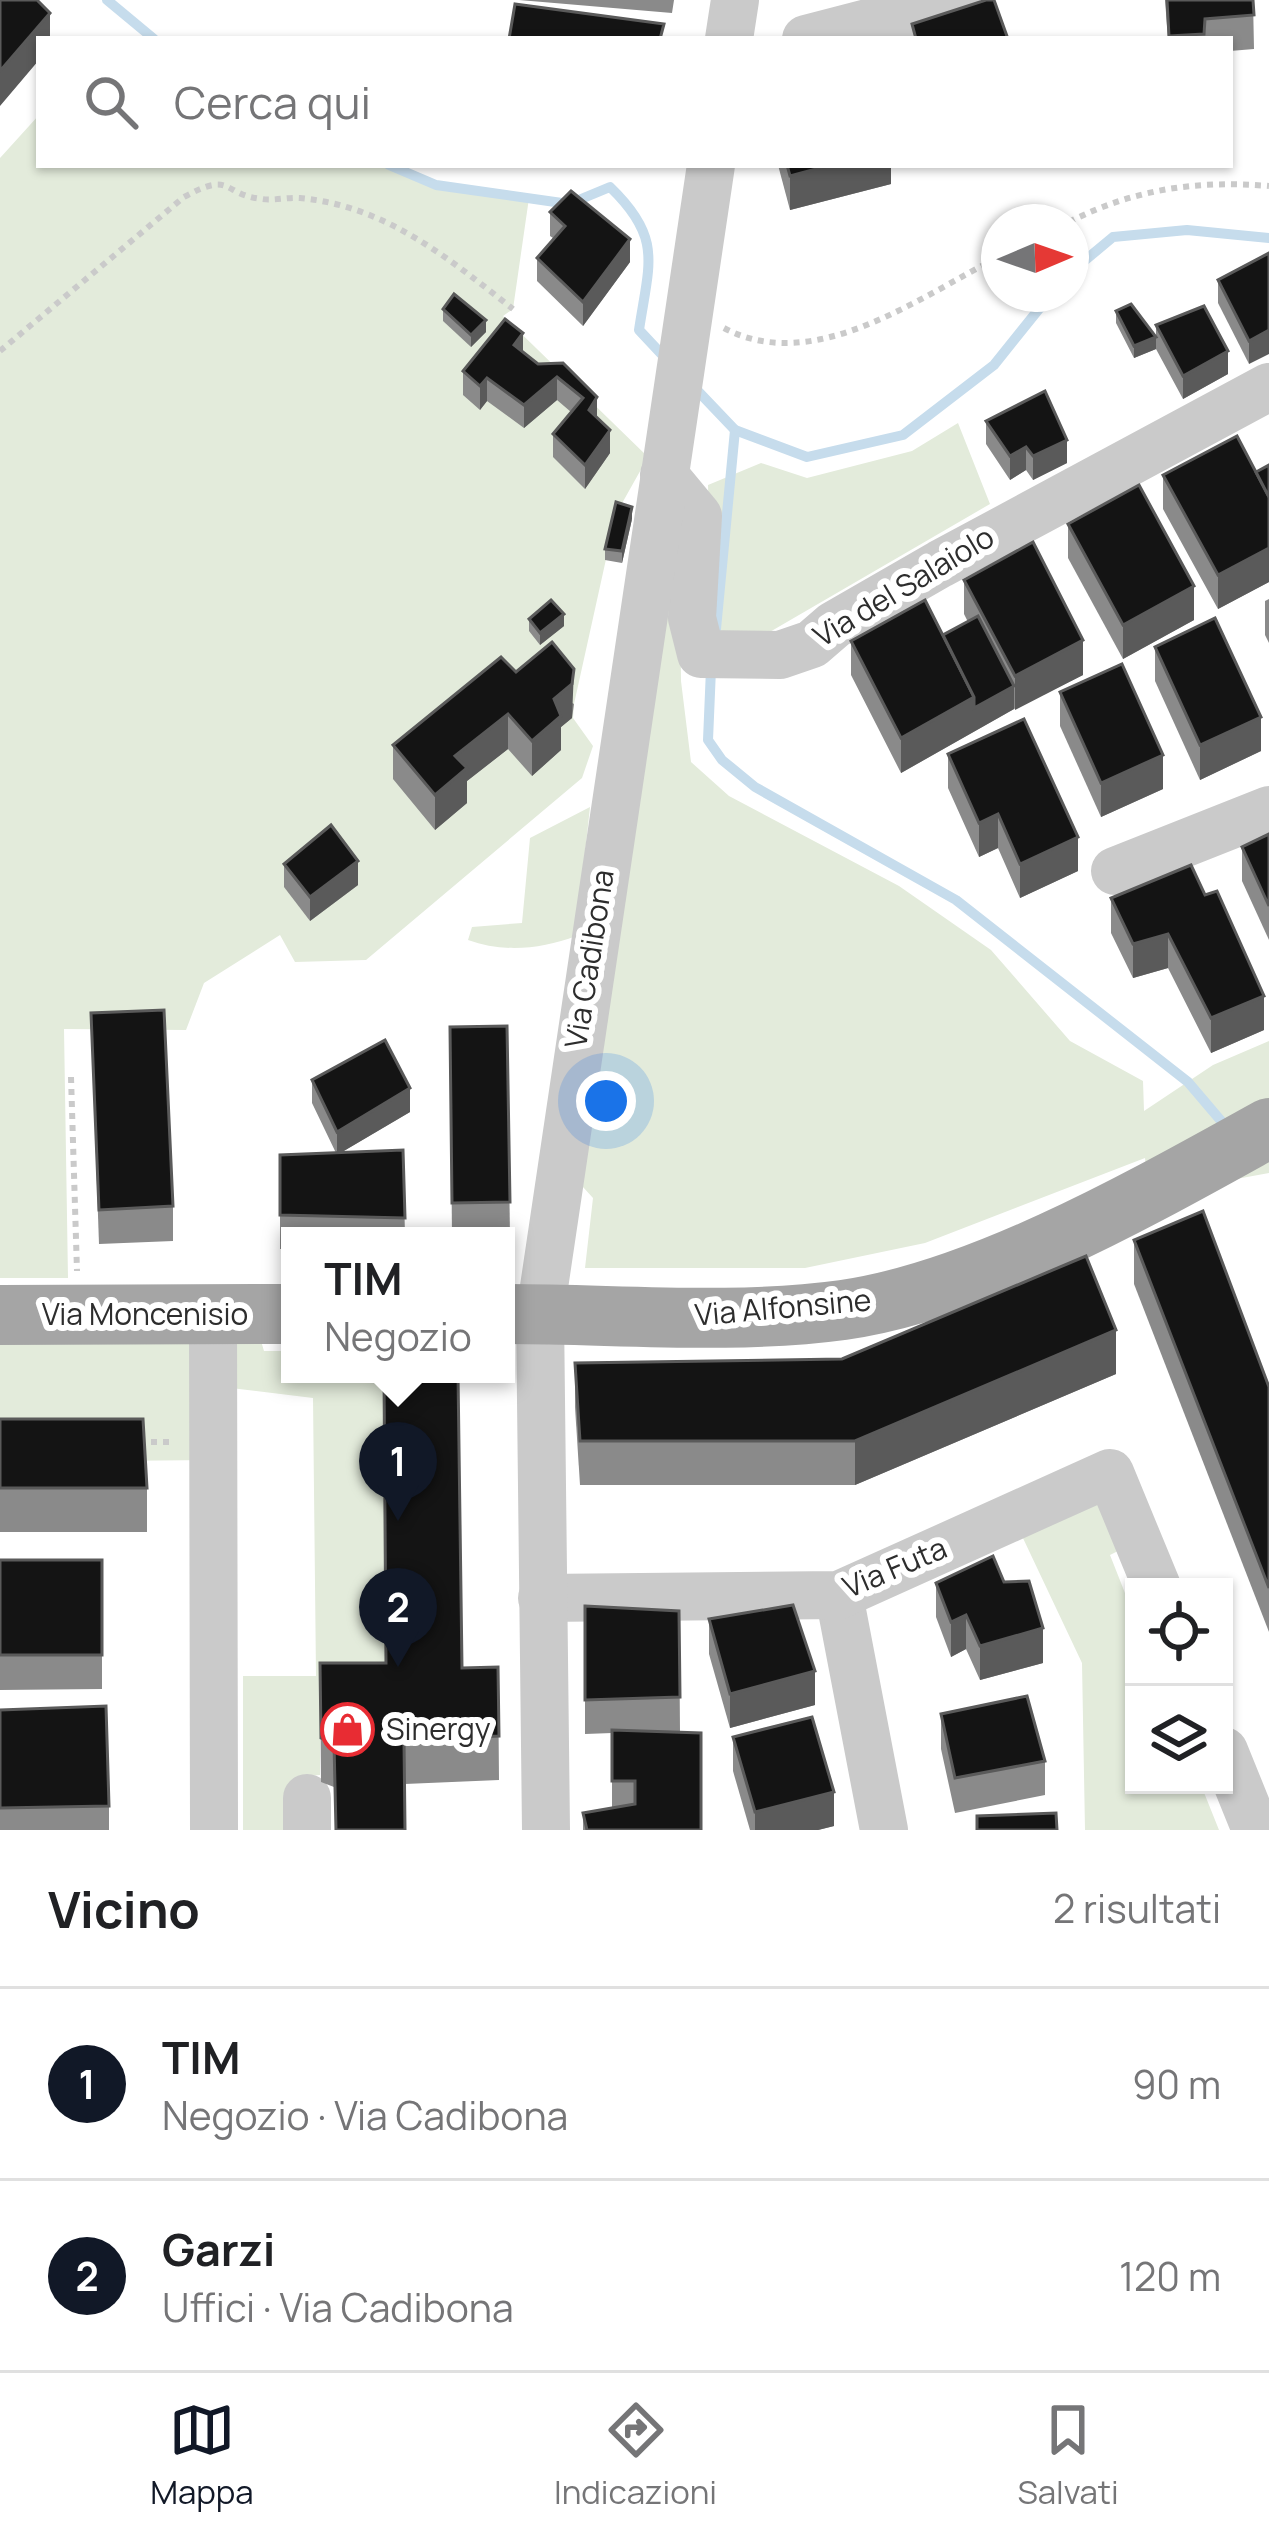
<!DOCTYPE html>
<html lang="it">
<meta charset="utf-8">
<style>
:root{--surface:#fff;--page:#f6f6f6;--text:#202124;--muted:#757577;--line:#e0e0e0;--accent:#111827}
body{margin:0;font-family:Manrope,sans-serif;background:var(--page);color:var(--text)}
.controls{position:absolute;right:36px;bottom:36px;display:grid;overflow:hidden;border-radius:0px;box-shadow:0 3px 9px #0004}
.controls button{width:108px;height:108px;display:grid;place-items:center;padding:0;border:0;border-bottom:3px solid var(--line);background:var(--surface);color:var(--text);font:60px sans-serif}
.compass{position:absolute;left:981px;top:204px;width:108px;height:108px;border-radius:50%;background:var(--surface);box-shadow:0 3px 9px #0004;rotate:88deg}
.you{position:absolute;left:606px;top:1101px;width:42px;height:42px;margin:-30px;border:9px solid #fff;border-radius:50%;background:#1a73e8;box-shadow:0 0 0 18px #1a73e833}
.badge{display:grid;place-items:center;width:78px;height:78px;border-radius:50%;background:var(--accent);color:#fff;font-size:39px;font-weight:700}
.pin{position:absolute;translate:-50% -99px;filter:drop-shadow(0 3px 6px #0008)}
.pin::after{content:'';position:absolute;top:63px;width:42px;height:36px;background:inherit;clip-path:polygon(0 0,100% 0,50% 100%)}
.popup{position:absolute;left:281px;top:1227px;width:234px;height:156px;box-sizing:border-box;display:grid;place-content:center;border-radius:0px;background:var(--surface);filter:drop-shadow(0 3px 9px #0005);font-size:39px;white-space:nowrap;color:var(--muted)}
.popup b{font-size:45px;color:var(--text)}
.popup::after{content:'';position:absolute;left:50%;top:100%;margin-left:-24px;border:24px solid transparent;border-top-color:var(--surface)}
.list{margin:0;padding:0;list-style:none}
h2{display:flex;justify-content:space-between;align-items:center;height:156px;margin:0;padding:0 48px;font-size:51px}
h2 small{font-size:39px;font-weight:400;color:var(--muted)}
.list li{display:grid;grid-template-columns:78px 1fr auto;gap:36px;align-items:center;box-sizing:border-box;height:192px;padding:0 48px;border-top:3px solid var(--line)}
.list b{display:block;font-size:45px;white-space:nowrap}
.list p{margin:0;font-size:39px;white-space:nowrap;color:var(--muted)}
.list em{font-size:39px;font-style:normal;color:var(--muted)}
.icon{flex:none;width:66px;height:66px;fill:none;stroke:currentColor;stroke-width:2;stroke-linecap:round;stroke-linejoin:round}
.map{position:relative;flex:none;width:1269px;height:1830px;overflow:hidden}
.search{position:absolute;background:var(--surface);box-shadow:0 3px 9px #0004;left:36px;right:36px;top:36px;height:132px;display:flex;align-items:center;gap:30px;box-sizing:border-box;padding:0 42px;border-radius:0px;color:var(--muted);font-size:45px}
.sheet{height:540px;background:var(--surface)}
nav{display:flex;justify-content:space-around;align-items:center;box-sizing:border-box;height:168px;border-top:3px solid var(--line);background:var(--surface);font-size:33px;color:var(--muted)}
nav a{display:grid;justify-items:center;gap:6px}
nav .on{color:var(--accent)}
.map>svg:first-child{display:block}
.green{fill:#e3ebdb}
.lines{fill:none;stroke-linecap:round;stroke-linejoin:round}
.stream{stroke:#c6dcec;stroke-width:10}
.path{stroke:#cacaca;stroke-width:6;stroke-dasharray:6 6;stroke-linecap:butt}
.minor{stroke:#cacaca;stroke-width:48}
.major{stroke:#a5a5a5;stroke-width:60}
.wall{fill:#8a8a8a}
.shaded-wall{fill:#5a5a5a}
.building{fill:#141414;stroke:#5a5a5a;stroke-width:3}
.labels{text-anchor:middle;stroke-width:12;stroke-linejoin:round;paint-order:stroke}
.street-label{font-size:30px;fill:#2d2d2d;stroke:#fff}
.poi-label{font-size:30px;fill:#2d2d2d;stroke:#fff;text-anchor:start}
</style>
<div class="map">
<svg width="1269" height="1830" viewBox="0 0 1269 1830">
<rect width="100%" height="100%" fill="#fff"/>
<g class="green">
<polygon points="39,115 39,165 389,165 436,185 529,198 513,309 503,316 648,457 616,514 574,704 573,718 593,746 582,778 366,960 295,962 280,935 204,983 186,1030 64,1029 68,1278 0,1278 0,158"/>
<polygon points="958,423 990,504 761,637 712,635 708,485 761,463 807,478 912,451"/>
<polygon points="679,521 681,681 691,762 729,796 899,886 991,950 1070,1041 1143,1081 1144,1111 1213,1065 1269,1041 1269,1173 1149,1195 1145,1158 925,1243 805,1268 585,1268 593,1198 572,1175"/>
<path d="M590,807L576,936C542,949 503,953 468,940L472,927L522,923L530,838Z"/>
<polygon points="253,1314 264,1351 290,1351 290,1374 376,1374 384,1387 386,1707 320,1707 320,1775 295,1777 295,1830 243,1830 243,1676 316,1676 313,1398 214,1386 213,1460 0,1462 0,1315"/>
<polygon points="1110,1473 1138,1541 1110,1555 1134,1616 1134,1785 1201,1785 1219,1830 1085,1830 1082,1663 1013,1517"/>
</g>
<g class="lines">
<g class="stream">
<polyline points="107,0 154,39"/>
<path d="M389,165L436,185L569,204L610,187C663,238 649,263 639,330L668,361"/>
<polyline points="1071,272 1113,237 1187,230 1269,238"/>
<polyline points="694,387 735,430 807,457 903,435 994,365 1051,294"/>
<polyline points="716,629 735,430"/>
<polyline points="711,669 708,740 722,760 755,787 956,900 1188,1082 1222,1122"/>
</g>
<g class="path">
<path d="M1069,222C1134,189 1197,180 1269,186"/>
<path d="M724,328C814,376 919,297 999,257"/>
<path d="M0,351L184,197C233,170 222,195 262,199C274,201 287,197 300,198C386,206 448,258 513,309"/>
<polyline points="71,1077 77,1271"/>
<polyline points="139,1442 174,1442"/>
</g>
<g class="minor">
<polyline points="729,39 735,0"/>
<polyline points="806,39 956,0"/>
<polyline points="664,475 698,516 692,618 701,654 780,655 812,644 834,625 940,564 1269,387"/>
<polyline points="1115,871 1269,810"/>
<polyline points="213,1315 214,1830"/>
<polyline points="839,1595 884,1830"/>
<polyline points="542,1598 839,1595 1110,1473 1157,1587"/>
<polyline points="1224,1751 1256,1830"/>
<polyline points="307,1798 307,1830"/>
<polyline points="546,1830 540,1314 711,165"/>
</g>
<g class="major">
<path d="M506,1314C617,1314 732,1325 843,1310C982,1290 1146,1196 1269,1128"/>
<polyline points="0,1315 290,1314"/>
</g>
</g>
<g class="wall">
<polygon points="519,0 674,0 672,13"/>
<polygon points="1165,0 1253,0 1254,49 1230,51 1230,39 1168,39"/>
<polygon points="778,165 891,165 891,184 790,210"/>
<polygon points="550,212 630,262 583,326 537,281 537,258 553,238 550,236"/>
<polygon points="1269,253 1249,364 1218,303 1218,280"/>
<polygon points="443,309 486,332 471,347 443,321"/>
<polygon points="1116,311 1156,337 1156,325 1228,374 1183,399 1156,349 1134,358 1116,323"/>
<polygon points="523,352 538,364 563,363 597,418 610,453 585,489 553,457 553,434 571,412 557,400 524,428 487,401 480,410 463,395 463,371"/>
<polygon points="986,421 1067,463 1033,480 1026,470 1010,480 986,444"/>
<polygon points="1269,465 1269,582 1218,609 1163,509 1163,475 1256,472"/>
<polygon points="632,519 622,563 605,560 605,549"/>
<polygon points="1068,524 1194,620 1123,659 1068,558"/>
<polygon points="964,580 1083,675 1014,709 901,773 851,675 851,641 943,635 968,622 964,614"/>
<polygon points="1269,599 1269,643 1265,635 1265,601"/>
<polygon points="529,619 564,626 540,645 529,631"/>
<polygon points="1155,647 1261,751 1200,780 1155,681"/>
<polygon points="516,672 574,704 572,718 561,727 561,750 532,776 508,749 467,781 467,803 435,830 393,779 393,745"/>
<polygon points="1060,692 1163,789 1101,817 1060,726"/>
<polygon points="948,754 1078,871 1020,898 998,848 979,857 948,788"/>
<polygon points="1269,834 1269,940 1242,881 1242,847"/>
<polygon points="284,864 358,885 310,921 284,887"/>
<polygon points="1191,865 1264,1030 1211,1053 1168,968 1133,978 1111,933 1111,898"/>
<polygon points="91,1013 173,1206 173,1241 99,1244"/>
<polygon points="507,1026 510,1237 452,1236 450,1027"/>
<polygon points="312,1080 410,1112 342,1152 403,1150 405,1236 290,1236 290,1249 280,1249 280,1155 336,1153 312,1103"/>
<polygon points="1134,1240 1269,1387 1269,1632 1134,1284"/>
<polygon points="575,1363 1116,1374 855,1485 580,1485 575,1407"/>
<polygon points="0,1419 147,1488 147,1532 0,1532"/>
<polygon points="0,1560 102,1560 102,1689 0,1690"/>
<polygon points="1004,1582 1043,1663 980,1680 966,1649 951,1657 936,1617 936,1583"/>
<polygon points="585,1606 679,1611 680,1732 666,1732 701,1830 583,1830 583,1813 612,1808 612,1733 585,1734"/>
<polygon points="709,1619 815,1705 730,1728 709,1654"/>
<polygon points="320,1663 462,1668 498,1667 499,1780 334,1787 321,1782"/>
<polygon points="0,1710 109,1806 109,1830 0,1830"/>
<polygon points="941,1714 1045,1761 1045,1795 955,1813 941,1749"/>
<polygon points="733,1737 834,1826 818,1830 750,1830 733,1771"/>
</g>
<g class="shaded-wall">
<polygon points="50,13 50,39 39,39 39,60 0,106 0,71"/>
<polygon points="831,165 891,165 891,184 790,210 790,176"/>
<polygon points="630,239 630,262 583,326 583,302"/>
<polygon points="486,320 486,332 471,347 471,335"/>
<polygon points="1269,330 1269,354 1249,364 1249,341"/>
<polygon points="523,333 523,357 514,345"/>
<polygon points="1156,337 1156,349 1134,358 1134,346"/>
<polygon points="1228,351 1228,374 1183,399 1183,376"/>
<polygon points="557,377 557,400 524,428 524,405"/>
<polygon points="487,378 487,401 480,410 480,386"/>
<polygon points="597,397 597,421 589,410"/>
<polygon points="610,430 610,453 585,489 585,465"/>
<polygon points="1067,440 1067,463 1033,480 1033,456"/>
<polygon points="1026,447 1026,470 1010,480 1010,456"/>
<polygon points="632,507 632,519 622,563 622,551"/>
<polygon points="1269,548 1269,582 1218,609 1218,575"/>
<polygon points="1194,586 1194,620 1123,659 1123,625"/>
<polygon points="564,614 564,626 540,645 540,633"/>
<polygon points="1083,640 1083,675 1015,710 1015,676"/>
<polygon points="574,669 572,718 561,727 561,750 532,776 532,741 554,699"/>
<polygon points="1014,686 1014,709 901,773 901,738 974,697"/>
<polygon points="508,714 508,749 467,781 467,803 435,830 435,795 455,756"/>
<polygon points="1261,717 1261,751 1200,780 1200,745"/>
<polygon points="1163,755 1163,789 1101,817 1101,783"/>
<polygon points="998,814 998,848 979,857 979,823"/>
<polygon points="1078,837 1078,871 1020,898 1020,864"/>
<polygon points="358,861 358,885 310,921 310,897"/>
<polygon points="1168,934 1168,968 1133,978 1133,944"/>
<polygon points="1264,996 1264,1030 1211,1053 1211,1018"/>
<polygon points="410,1088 410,1112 337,1155 337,1132"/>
<polygon points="1116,1330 1116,1374 855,1485 855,1441"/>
<polygon points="966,1615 966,1649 951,1657 951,1622"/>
<polygon points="1043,1628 1043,1663 980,1680 980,1646"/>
<polygon points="815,1671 815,1705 730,1728 730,1694"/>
<polygon points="834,1792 834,1826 818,1830 755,1830 755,1812"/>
</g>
<g class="building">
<polygon points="0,0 37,0 50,13 0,71"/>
<polygon points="986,0 994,0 1008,39 916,39 912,24"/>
<polygon points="1167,0 1253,0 1254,15 1205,19 1204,34 1169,36"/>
<polygon points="515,4 664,24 660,39 509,39"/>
<polygon points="787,165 831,165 790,176"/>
<polygon points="571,191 630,239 583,302 537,258 565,226 550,212"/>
<polygon points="1269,253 1269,330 1249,341 1218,280"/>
<polygon points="454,294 486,320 471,335 443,309"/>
<polygon points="1131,304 1156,337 1134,346 1116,311"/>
<polygon points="1204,306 1228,351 1183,376 1156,325"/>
<polygon points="505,319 523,333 514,345 538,364 563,363 597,397 589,410 610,430 585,465 553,434 583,398 557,377 524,405 487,378 480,386 463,371"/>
<polygon points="1045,391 1067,440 1033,456 1026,447 1010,456 986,421"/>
<polygon points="1237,436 1269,497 1269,548 1218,575 1163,475"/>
<polygon points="1269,465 1269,497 1256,472"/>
<polygon points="1139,485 1194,586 1123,625 1068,524"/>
<polygon points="616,502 632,507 622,551 605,549"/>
<polygon points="1033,542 1083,640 1015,676 964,580"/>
<polygon points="551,600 564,614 540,633 529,619"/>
<polygon points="925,600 974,697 901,738 851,641"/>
<polygon points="978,616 1014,686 974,708 974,697 943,635"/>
<polygon points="1215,618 1261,717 1200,745 1155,647"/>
<polygon points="552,642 574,669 572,684 554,699 561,716 532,741 508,714 455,756 467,768 435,795 393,745 501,657 516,672"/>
<polygon points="1122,664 1163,755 1101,783 1060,692"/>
<polygon points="1024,719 1078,837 1020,864 998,814 979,823 948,754"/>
<polygon points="331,825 358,861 310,897 284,864"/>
<polygon points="1269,834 1269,906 1242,847"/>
<polygon points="1191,865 1205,895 1217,891 1264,996 1211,1018 1168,934 1133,944 1111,898"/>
<polygon points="164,1010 173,1206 99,1210 91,1013"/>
<polygon points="507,1026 510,1202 452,1203 450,1027"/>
<polygon points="385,1040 410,1088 337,1132 312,1080"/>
<polygon points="403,1150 405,1218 280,1215 280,1155"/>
<polygon points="1203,1211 1269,1387 1269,1588 1134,1240"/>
<polygon points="1086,1256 1116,1330 855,1441 580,1441 575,1363 842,1359"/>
<polygon points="384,1374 458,1374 462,1668 498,1667 499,1736 404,1740 405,1830 336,1830 334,1743 321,1738 320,1663 386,1663"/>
<polygon points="0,1419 143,1419 147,1488 0,1488"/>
<polygon points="993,1556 1004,1582 1029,1581 1043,1628 980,1646 966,1615 951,1622 936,1583"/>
<rect x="0" y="1560" width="102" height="95"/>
<polygon points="793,1605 815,1671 730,1694 709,1619"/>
<polygon points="585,1606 679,1611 680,1697 585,1700"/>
<polygon points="1027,1696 1045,1761 955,1778 941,1714"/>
<polygon points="106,1706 109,1806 0,1808 0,1710"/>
<polygon points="812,1717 834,1792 755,1812 733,1737"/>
<polygon points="612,1730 701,1733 701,1830 587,1830 583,1813 635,1804 635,1781 612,1781"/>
<polygon points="1056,1813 1057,1830 977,1830 977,1816"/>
</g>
<defs>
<symbol id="shop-ring" viewBox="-11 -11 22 22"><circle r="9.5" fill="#fff" stroke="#e82c33" stroke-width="1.5"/><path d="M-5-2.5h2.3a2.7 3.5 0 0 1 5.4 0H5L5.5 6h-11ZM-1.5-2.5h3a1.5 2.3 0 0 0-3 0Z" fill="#e82c33"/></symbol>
</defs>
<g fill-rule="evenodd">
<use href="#shop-ring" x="318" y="1700" width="59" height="59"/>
</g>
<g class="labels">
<g class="street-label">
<text transform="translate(904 587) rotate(-31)" y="10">Via del Salaiolo</text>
<text transform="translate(590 959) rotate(-81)" y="10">Via Cadibona</text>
<text transform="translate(783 1308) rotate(-5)" y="10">Via Alfonsine</text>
<text x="145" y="1325">Via Moncenisio</text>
<text transform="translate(895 1568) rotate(-23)" y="10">Via Futa</text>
</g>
<g class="poi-label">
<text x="386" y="1740">Sinergy</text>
</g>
</g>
</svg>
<div class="controls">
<button><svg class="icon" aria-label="locate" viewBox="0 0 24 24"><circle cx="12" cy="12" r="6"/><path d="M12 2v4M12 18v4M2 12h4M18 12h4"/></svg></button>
<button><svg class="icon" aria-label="layers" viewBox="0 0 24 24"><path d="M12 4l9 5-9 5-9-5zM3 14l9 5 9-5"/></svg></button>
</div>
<svg class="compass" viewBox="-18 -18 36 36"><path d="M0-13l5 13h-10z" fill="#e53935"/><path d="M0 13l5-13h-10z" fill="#757577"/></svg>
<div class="you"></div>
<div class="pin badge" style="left:398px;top:1521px">1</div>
<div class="popup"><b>TIM</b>Negozio</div>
<div class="pin badge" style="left:398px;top:1667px">2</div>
<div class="search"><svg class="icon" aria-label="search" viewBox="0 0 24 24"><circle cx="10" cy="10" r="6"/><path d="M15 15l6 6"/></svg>Cerca qui</div>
</div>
<section class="sheet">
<h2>Vicino<small>2 risultati</small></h2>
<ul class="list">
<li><span class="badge">1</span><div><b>TIM</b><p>Negozio · Via Cadibona</p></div><em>90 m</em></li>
<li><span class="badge">2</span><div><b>Garzi</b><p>Uffici · Via Cadibona</p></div><em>120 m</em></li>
</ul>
</section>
<nav>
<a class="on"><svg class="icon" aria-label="map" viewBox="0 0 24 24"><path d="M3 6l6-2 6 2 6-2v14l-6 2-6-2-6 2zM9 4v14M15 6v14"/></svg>Mappa</a>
<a><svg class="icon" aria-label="directions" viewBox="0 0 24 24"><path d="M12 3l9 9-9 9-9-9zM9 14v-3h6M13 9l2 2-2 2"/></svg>Indicazioni</a>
<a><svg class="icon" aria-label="saved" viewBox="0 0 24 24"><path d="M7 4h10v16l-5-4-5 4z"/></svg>Salvati</a>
</nav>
